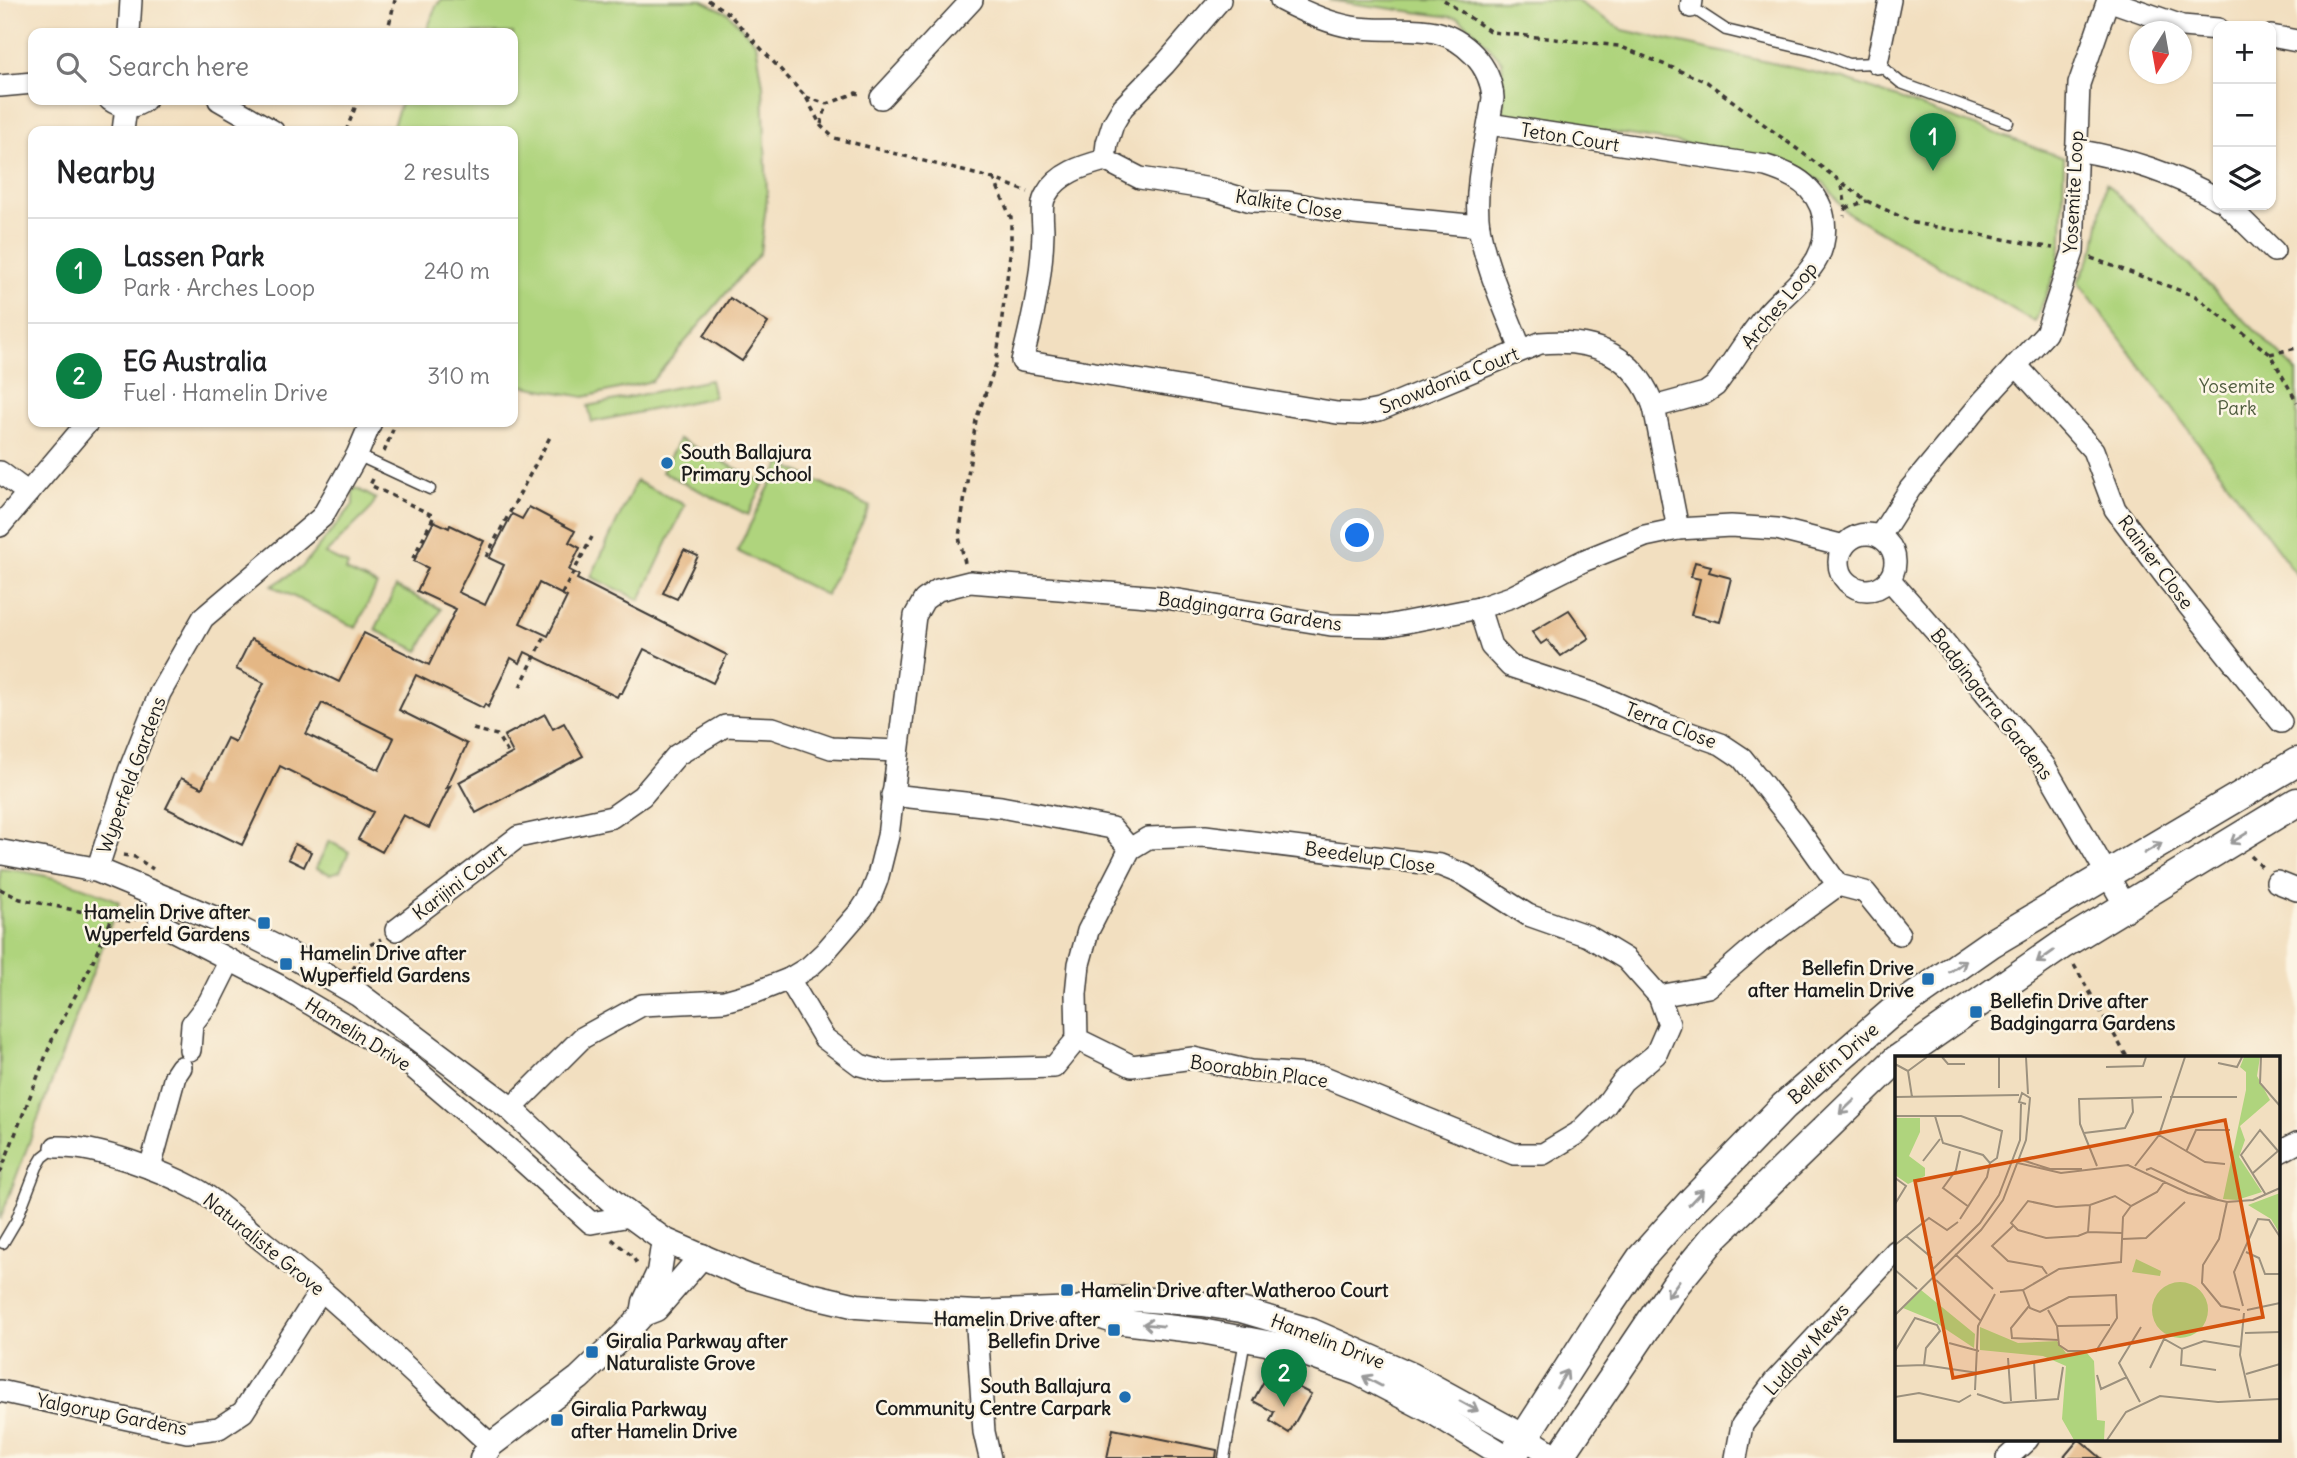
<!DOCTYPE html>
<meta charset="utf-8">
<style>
:root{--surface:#fff;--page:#f6f6f6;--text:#202124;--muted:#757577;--line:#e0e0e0;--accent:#0b8043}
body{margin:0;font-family:Delius,sans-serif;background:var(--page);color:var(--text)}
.controls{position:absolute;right:21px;top:21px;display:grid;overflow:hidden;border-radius:14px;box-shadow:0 2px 5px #0004}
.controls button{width:63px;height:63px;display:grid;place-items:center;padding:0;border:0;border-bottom:2px solid var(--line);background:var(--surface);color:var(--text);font:35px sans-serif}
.compass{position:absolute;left:2129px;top:21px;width:63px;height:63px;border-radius:50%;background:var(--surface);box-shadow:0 2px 5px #0004;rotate:191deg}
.you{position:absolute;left:1358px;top:536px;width:24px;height:24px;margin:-18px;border:5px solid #fff;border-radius:50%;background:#1a73e8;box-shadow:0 0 0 10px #1a73e833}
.badge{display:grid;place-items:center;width:46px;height:46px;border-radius:50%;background:var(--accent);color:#fff;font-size:23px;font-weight:700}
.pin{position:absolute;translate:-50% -58px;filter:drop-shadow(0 2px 4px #0008)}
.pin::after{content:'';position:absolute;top:37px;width:24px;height:21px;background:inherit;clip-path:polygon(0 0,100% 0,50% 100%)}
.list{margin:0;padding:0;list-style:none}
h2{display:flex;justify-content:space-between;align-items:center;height:91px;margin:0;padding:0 28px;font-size:30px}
h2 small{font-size:23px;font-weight:400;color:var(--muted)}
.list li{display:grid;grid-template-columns:46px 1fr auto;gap:21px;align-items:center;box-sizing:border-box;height:105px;padding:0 28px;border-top:2px solid var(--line)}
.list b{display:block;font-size:26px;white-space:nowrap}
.list p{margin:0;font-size:23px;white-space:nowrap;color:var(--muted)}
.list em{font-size:23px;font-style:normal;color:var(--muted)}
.icon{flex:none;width:38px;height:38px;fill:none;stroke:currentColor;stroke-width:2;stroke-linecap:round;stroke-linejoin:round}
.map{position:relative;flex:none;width:2297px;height:1458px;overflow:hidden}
.search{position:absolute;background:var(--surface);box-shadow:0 2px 5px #0004;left:28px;top:28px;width:490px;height:77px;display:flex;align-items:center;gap:18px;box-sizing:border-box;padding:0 24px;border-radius:14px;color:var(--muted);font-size:26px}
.panel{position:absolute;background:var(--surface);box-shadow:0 2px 5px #0004;left:28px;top:126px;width:490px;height:301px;border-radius:14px}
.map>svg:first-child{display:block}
.green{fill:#afd47d;stroke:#66784c;stroke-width:2}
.building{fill:#e4b785;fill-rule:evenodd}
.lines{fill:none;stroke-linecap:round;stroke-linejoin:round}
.service-casing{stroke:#3c3935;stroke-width:13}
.minor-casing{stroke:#3c3935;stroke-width:24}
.tertiary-casing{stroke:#3c3935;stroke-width:27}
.secondary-casing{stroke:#3c3935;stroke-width:31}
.path{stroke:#3c3935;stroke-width:3.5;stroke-dasharray:5 5;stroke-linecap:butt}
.service{stroke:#fff;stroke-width:10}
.minor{stroke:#fff;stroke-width:21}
.tertiary{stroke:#fff;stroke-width:24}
.secondary{stroke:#fff;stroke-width:28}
.oneway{stroke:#999}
.poi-dot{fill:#1f6fb2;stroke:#fcf5e5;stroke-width:2.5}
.labels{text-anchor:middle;stroke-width:5;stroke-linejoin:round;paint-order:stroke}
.street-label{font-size:19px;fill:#1c1c1c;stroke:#fcf5e5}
.park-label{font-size:19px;fill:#4f5c3e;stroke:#fcf5e5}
.poi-label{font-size:19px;font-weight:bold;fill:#1c1c1c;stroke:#fcf5e5;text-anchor:start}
.inset-road{fill:none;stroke:#9c917e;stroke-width:2}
.view{fill:#d4530e;fill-opacity:0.15;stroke:#d4530e;stroke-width:3.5}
.inset-edge{fill:none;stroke:#1c1c1c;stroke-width:3.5}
</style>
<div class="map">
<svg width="2297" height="1458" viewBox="0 0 2297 1458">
<rect width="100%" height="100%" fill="#fcf5e5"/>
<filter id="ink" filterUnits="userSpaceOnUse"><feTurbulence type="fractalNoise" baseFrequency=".0143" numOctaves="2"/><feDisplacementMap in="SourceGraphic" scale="14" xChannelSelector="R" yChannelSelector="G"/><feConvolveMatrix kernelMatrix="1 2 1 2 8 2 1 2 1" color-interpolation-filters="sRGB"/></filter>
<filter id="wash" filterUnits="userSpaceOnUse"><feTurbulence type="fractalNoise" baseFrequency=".00686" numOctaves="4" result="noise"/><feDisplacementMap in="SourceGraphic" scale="28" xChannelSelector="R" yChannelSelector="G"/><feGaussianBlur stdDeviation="1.57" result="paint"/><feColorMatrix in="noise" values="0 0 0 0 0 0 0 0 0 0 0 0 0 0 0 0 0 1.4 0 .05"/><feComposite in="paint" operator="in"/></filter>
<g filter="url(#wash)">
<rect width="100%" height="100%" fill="#f2dfc0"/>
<g class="green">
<polygon points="441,0 701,0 728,13 756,43 763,85 767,198 760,253 652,381 584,397 513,384 513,131 391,131 402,100 513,100 513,33 426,33 436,6"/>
<polygon points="1328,0 1575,0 1623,30 1844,79 2064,158 2062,239 2057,268 2035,322 1845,211 1824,183 1780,158 1504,116 1502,61 1472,29 1458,18"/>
<polygon points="2106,183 2297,372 2297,575 2078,282 2095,247"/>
<polygon points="710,380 714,397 592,422 588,406"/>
<polygon points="679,439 764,483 748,515 662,472"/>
<polygon points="781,463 870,507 826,595 737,551"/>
<polygon points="636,481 685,505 640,600 591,577"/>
<polygon points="356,488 376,499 369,511 325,554 348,565 346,571 377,585 356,628 272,586 302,567 353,505 353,491"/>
<polygon points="396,587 441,609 419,651 375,630"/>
<polygon points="329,841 349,852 340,871 330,874 316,868"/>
<path d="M0,869C37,871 85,885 119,902L0,1220Z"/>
</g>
<g id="blocks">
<g class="building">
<polygon points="730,298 768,323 742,361 704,336"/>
<path d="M529,507L575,531L569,542L580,548L569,570L579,575L577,579L727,655L713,683L644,649L622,693H619L617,697L525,652L520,663L511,658L488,707L485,704L483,708L416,675L399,710L467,744L446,788L450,786L429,828L403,815L382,852L358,839L373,812L280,766L242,845L166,808L181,778L202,788L227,738L235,742L264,683L236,669L251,639L339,682L364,633L429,665L456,609L417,591L428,568L414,561L434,521L449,528L450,525L484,541L458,592L485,605L504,565L489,558L512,514L522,519ZM539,583L567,597L548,636L520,623ZM322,703L394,738L379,770L306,734Z"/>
<polygon points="684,550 698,556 677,599 663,593"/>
<polygon points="1695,562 1711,566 1709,572 1731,578 1720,622 1691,615 1700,579 1691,577"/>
<polygon points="1569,610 1589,638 1561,656 1547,640 1541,644 1532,632"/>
<polygon points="545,714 553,729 564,723 583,756 476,813 459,782 513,753 504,736"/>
<polygon points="295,844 311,852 304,867 288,859"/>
<polygon points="1265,1379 1286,1390 1290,1383 1311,1394 1289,1433 1270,1421 1274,1412 1253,1401"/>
<polygon points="1113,1429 1217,1450 1216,1458 1107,1458"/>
<polygon points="2079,1439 2101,1458 2063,1458"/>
</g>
</g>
</g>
<g filter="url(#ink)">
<use href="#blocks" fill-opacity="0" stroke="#3c3935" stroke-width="2"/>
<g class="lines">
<defs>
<g id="service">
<polyline points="1691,7 1726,30 1814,51 1848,64 1877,63 1901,83 2008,122"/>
<polyline points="357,455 430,489"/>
<polyline points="3,1243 16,1221 37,1167 43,1157 56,1147"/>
<polyline points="1224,1458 1245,1340"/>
</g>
<g id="minor">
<path d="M1220,0L1165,64L1123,107L1113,124L1107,143L1105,160C1083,166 1058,173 1046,195C1040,204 1043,221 1043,232C1042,278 1033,317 1022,361L1337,413L1359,414L1379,410L1540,343C1594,338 1635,354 1654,407L1678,529"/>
<path d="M1281,0C1302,11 1328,23 1352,27C1398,35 1437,16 1474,55C1486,68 1492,81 1493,98C1487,138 1473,188 1479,227C1486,269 1506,310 1521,350"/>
<polyline points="2108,0 2182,26 2218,29"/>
<polyline points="1691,7 1692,0"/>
<polyline points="129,33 131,0"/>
<polyline points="2271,36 2297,41"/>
<polyline points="1877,63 1890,0"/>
<polyline points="0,86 33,83"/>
<polyline points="881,98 972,0"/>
<path d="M110,100C121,108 134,109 145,100"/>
<polyline points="219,100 273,131"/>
<path d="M1489,124L1766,166C1782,171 1798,177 1809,189C1830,211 1829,245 1811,268C1798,286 1780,298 1766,315C1747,337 1733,363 1715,386L1705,393L1654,407"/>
<polyline points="123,131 126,107"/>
<path d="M2076,150C2129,159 2172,173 2218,199"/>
<polyline points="1105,160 1140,178 1211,189 1251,201 1287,202 1354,214 1479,226"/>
<polyline points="2227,205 2274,251"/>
<polyline points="2016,365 2093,450 2115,509 2169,581 2281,722"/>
<polyline points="0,472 28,493"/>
<polyline points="0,526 88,422"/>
<circle cx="1867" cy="562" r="28"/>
<polyline points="1880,536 1910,489 1983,401 2046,333 2073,252 2079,84 2108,0"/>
<polyline points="1890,580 1937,633 2044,765 2126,907"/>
<polyline points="1479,608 1491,646 1510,666 1598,695 1664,724 1721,744 1742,758 1796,826 1838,885 1760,942 1708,987 1659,996"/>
<polyline points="892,795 1001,807 1112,828 1130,849"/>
<polyline points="97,870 129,771 160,693 203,618 322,517 357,455 371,422"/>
<polyline points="2277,882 2297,890"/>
<polyline points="1838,885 1865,892 1899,934"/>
<polyline points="157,894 160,924 280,986 403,1059 517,1156 591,1223 630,1216"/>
<polyline points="396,930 518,837 612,817 642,796 677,755 725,726 773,728 831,748 897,751"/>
<polyline points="789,979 824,1038 860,1065 885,1072 1054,1067 1077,1039 1132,1066 1193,1058 1250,1071 1322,1076 1514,1154 1543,1154 1578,1133 1605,1106 1623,1081 1656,1054 1669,1024 1659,996 1626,959 1588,936 1528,915 1465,875 1440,865 1205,836 1148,838 1130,849 1088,931 1079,964 1076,994 1077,1039"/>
<polyline points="190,1050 192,1024 209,1002 230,960"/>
<polyline points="511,1109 582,1038 642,1005 724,1001 756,992 789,979 809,967 824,953 862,909 871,895 877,880 888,836 915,616 924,600 938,590 970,582 1160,597 1331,625 1386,626 1479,608 1511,597 1583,561 1645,536 1678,529 1731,526 1777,529 1844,546"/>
<path d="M56,1147C96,1145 163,1171 198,1190C219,1202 245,1227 265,1243C344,1306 416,1377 491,1445"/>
<polyline points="2278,1153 2297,1143"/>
<polyline points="150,1168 175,1076 181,1067"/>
<polyline points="976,1313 984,1432 990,1458"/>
<polyline points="0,1391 187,1432 219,1428 243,1412 321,1290"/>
<polyline points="1736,1458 1742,1425 1774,1382 1896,1251"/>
<polyline points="2007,1458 2028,1439"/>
</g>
<g id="tertiary">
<polyline points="0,852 97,870 237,928 289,954 358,994 511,1109 566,1161 620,1208 650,1230 664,1240 749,1277 810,1295 857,1306 898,1309 976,1313 1077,1309 1113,1299 1137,1299 1203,1304 1241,1310 1312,1331 1412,1375 1525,1437 1557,1458"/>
<polyline points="1077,1309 1114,1321 1201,1331 1283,1346 1358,1373 1433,1412 1508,1458"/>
<polyline points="643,1314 656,1309 702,1256"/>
<polyline points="482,1458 491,1445 579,1378 625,1334 643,1314 645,1302 659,1272 664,1240"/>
</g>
<g id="secondary">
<polyline points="1901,1057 2062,945 2297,802"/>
<polyline points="1511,1458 1603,1314 1641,1258 1693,1200 1784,1106 1891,1013 1990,944 2297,762"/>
<polyline points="1559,1458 1676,1284 1715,1236 1896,1060"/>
</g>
</defs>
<use href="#service" class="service-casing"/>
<use href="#minor" class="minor-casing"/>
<use href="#tertiary" class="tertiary-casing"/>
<use href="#secondary" class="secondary-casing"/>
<g class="path">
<polyline points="708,0 728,13 806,97 821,126 834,138 994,179 1028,192"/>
<polyline points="1444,0 1491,32 1619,46 1707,82 1867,201 1914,223 2053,248"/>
<polyline points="387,33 395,0"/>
<polyline points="806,97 827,104"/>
<polyline points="821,124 827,104 856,93 863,95"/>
<polyline points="346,131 358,100"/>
<polyline points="1842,186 1846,208 1844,216"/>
<polyline points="1846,208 1867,201"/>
<polyline points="2091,258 2195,296 2270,354 2297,402"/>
<polyline points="2270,354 2297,348"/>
<polyline points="384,452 396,422"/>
<polyline points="373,479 370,485 434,516 412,560"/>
<polyline points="486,557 550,437"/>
<polyline points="965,563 959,537 976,420 996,364 1011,247 1011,218 994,179"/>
<polyline points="562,594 592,537"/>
<polyline points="520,687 546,634"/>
<polyline points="473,729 497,735 508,753"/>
<polyline points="123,855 135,857 153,869"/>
<polyline points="2251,856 2263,868"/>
<polyline points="0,889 20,899 133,922 140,916"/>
<polyline points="2074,965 2127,1057"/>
<polyline points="353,969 368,946 381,939"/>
<polyline points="0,1173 54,1035 88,972 112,918"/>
<polyline points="612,1239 633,1257 638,1266"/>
</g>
<use href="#service" class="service"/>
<use href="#minor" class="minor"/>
<use href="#tertiary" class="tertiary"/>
<use href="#secondary" class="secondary"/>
</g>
<defs><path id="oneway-shaft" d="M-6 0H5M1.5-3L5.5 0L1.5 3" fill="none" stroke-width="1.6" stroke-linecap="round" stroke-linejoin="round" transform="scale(1.75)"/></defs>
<g class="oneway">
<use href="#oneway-shaft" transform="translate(2239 838) rotate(148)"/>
<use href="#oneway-shaft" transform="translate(2153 848) rotate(-31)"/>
<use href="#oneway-shaft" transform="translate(2045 957) rotate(145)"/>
<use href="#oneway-shaft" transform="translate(1958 966) rotate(-35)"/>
<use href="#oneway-shaft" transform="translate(1847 1107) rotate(136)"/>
<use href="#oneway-shaft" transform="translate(1696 1197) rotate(-47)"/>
<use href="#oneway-shaft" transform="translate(1673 1289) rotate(126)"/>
<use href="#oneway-shaft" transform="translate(1153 1325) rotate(-174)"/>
<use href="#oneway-shaft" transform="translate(1562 1379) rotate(-58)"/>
<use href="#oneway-shaft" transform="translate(1372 1381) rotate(-152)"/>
<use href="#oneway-shaft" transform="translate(1469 1406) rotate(29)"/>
</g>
</g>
<g class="poi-dot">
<circle cx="667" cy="463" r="7"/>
<rect x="257" y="916" width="14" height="14" rx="3.5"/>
<rect x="279" y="957" width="14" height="14" rx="3.5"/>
<rect x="1921" y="972" width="14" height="14" rx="3.5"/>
<rect x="1969" y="1005" width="14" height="14" rx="3.5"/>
<rect x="1060" y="1283" width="14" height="14" rx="3.5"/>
<rect x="1107" y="1323" width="14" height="14" rx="3.5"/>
<rect x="585" y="1345" width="14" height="14" rx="3.5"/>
<circle cx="1125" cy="1397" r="7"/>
<rect x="550" y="1413" width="14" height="14" rx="3.5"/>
</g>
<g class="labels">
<g class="street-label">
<text transform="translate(1570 137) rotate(9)" y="7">Teton Court</text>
<text transform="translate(2073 192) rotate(-87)" y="7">Yosemite Loop</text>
<text transform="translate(1289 204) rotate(9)" y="7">Kalkite Close</text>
<text transform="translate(1779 305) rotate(-50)" y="7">Arches Loop</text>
<text transform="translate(1449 380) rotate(-22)" y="7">Snowdonia Court</text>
<text transform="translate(2156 562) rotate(53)" y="7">Rainier Close</text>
<text transform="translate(1250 611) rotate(8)" y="7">Badgingarra Gardens</text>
<text transform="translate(1992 704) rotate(52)" y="7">Badgingarra Gardens</text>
<text transform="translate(1671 725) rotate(21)" y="7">Terra Close</text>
<text transform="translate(131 775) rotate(-70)" y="7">Wyperfeld Gardens</text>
<text transform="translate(1370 857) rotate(8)" y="7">Beedelup Close</text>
<text transform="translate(459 882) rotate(-37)" y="7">Karijini Court</text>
<text transform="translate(358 1034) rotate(32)" y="7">Hamelin Drive</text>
<text transform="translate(1833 1063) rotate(-41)" y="7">Bellefin Drive</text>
<text transform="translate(1259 1071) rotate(8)" y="7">Boorabbin Place</text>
<text transform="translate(264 1244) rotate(39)" y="7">Naturaliste Grove</text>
<text transform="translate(1328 1341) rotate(21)" y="7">Hamelin Drive</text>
<text transform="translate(1806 1349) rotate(-48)" y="7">Ludlow Mews</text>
<text transform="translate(112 1414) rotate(11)" y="7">Yalgorup Gardens</text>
</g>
<g class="park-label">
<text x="2237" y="393">Yosemite<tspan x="2237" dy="22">Park</tspan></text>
</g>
<g class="poi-label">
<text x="681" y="459">South Ballajura<tspan x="681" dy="22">Primary School</tspan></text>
<text x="250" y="919" text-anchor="end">Hamelin Drive after<tspan x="250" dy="22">Wyperfeld Gardens</tspan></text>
<text x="300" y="960">Hamelin Drive after<tspan x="300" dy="22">Wyperfield Gardens</tspan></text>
<text x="1914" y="975" text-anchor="end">Bellefin Drive<tspan x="1914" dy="22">after Hamelin Drive</tspan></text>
<text x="1990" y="1008">Bellefin Drive after<tspan x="1990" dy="22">Badgingarra Gardens</tspan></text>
<text x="1081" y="1297">Hamelin Drive after Watheroo Court</text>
<text x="1100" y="1326" text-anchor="end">Hamelin Drive after<tspan x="1100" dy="22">Bellefin Drive</tspan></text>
<text x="606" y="1348">Giralia Parkway after<tspan x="606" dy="22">Naturaliste Grove</tspan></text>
<text x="1111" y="1393" text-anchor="end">South Ballajura<tspan x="1111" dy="22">Community Centre Carpark</tspan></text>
<text x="571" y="1416">Giralia Parkway<tspan x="571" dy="22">after Hamelin Drive</tspan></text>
</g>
</g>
<g transform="translate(1895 1056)">
<rect width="385" height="385" fill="#f2dfc0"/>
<path d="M349,1H365L362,20L375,44L345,70L350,84L344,101L367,136L342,144L328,143L351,34V16L345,11ZM0,62H25V76L14,100L30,112V120L13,128L0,119ZM385,137V178L376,163L353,149ZM241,203L266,215L265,220L237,216ZM257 254a28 28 0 1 1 56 0a28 28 0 1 1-56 0ZM26,234L80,278L79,292L37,264L8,252ZM85,271L123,287L162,285L171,297L191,296L199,305L202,364L210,365L209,384H179L167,363L171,310L148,300L85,294Z" fill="#afd47d"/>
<path class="inset-road" d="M47,1L53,8H70M104,1V32M131,1L133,38M366,1L365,27L385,50M323,7L342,11L347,1M0,8L13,15L17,41M211,11L248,10L251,1M13,15L32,1M0,41L124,39M275,41H342M0,60H66L107,75L102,102L95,107M40,60L48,87L88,99L95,107L92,121L65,163M189,77L230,72L238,56L237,41M264,79L310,106L330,108M65,95L61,114L48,132L74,151M291,96L301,74H335M124,103L155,113H187M28,105L45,83M123,107L166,117L233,109L293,137L332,146L358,144L385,132M202,110L185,68L184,43L267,41M240,110L264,79L290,1M251,114L256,112L323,144M358,117L383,95L365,74L346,99L371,139M0,122L11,130L0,148M332,146L324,183L308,209L307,227L326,250L345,254M195,149L193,176L183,180L151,182L123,174L116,167L133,145L161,151L195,149L220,140L236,150M118,170L97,190L113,205L147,211L152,218M193,176L227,177M11,180L37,202M227,183L251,182L290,146M0,189L34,162L52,174L63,166M351,196L364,202L370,218H385M60,198L98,233M38,213L85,167L104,139L125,84L126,48M0,214L22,233M41,224L86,265M128,234L135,252L145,256L174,241L221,239L222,262L201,295H173L164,289L162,270L153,254M105,236L128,234L164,213L226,206L228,161L236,150L262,136L270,125M134,250L116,272L117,282L164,284M348,250L339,216L363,163L374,164L385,181M352,254L385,247M349,257L345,299L355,342M0,259L86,174L108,144L131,84L135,42L127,37L124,46L131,48M162,270L215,269M350,277L385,276M54,287L84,295M287,293L286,309L321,314M0,295L20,262L42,269L45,275L31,292L29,309M113,302L116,345M139,305L141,343M0,310L29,309L83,317M255,312L269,283L287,293L309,285L346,291M351,318L385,308M202,319L206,333L232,321M80,334L83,270L100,238M82,338L109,347L163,343L168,311M0,341L24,337L64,346L76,339M245,346L224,307L246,271M212,384L231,356L265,340L323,346L385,343"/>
<path class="view" d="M330,64L368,261L58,322L20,125Z"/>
<rect width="385" height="385" class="inset-edge"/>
</g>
</svg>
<div class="controls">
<button>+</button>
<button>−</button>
<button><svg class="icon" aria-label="layers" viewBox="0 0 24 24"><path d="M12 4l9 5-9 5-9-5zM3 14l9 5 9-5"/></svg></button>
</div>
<svg class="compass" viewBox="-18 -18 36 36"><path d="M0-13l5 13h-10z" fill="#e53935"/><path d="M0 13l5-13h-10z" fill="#757577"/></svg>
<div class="you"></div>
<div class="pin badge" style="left:1933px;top:171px">1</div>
<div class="pin badge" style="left:1284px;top:1407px">2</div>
<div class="search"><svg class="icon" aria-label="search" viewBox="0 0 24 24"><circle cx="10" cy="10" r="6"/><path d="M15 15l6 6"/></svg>Search here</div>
<section class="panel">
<h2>Nearby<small>2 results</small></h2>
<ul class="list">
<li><span class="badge">1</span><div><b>Lassen Park</b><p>Park · Arches Loop</p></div><em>240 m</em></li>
<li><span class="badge">2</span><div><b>EG Australia</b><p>Fuel · Hamelin Drive</p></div><em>310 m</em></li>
</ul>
</section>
</div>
